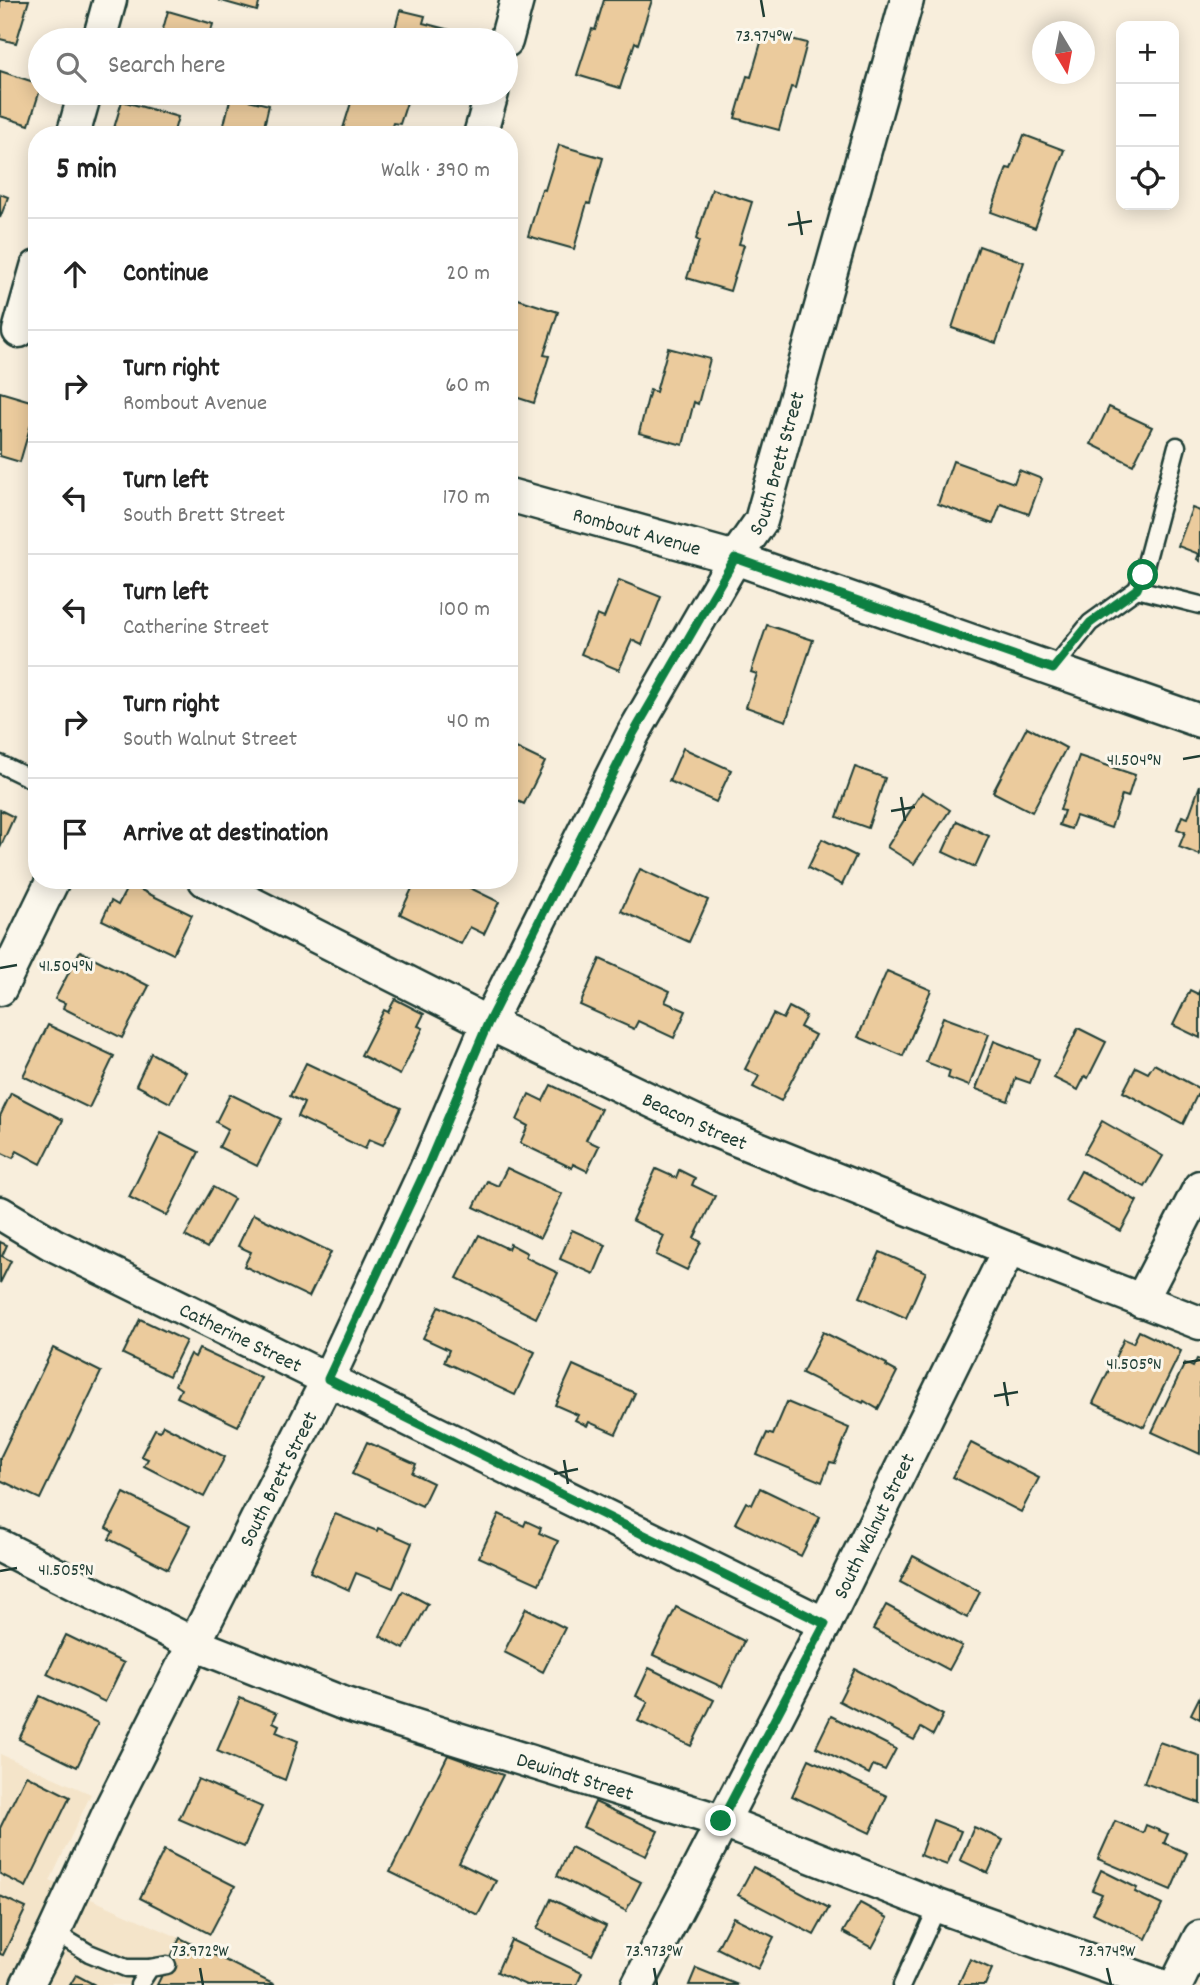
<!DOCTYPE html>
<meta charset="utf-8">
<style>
:root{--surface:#fff;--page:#f2f2f2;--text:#222;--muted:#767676;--line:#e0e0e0}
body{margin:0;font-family:Dekko,sans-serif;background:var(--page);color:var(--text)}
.controls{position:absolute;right:21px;top:21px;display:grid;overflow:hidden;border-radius:14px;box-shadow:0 4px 18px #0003}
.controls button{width:63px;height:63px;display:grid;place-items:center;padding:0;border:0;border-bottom:2px solid var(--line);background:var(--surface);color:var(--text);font:35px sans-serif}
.compass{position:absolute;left:1032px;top:21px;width:63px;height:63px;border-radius:50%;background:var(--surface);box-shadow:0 4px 18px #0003;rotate:170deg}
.stop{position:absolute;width:21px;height:21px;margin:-16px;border:5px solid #0b8043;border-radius:50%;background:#fff}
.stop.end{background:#0b8043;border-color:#fff;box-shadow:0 2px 7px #0008}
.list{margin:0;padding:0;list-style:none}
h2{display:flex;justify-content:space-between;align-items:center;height:91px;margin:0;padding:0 28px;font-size:30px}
h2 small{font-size:23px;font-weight:400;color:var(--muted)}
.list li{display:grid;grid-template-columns:46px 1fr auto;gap:21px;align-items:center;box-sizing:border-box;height:112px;padding:0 28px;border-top:2px solid var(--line)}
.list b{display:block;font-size:26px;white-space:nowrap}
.list p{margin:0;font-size:23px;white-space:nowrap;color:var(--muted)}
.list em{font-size:23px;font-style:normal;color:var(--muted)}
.icon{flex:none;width:38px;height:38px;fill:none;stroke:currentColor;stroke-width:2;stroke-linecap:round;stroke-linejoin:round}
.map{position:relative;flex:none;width:1200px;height:1985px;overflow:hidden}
.search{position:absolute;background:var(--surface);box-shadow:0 4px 18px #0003;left:28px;top:28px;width:490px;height:77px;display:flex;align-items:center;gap:18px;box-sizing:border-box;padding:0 24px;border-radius:38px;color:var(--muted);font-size:26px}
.panel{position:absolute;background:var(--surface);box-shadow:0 4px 18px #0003;left:28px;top:126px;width:490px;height:763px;border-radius:28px}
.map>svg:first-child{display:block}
.built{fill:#f4e4c9}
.building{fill:#ebcb9d;stroke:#1f3d34;stroke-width:2}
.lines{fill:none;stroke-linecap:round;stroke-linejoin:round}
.lane-casing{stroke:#1f3d34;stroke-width:21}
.street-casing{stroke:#1f3d34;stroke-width:37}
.lane{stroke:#fbf7ec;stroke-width:16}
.street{stroke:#fbf7ec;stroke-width:32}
.route{stroke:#0b8043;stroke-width:9}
.ticks{fill:none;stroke:#1f3d34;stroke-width:2.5}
.labels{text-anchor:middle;stroke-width:6;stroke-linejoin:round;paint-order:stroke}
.street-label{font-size:21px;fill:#1f3d34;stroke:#fbf7ec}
.ticks-label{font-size:18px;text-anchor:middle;fill:#1f3d34;stroke:#fbf7ec;stroke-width:6;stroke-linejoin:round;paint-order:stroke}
</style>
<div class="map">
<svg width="1200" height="1985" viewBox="0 0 1200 1985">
<rect width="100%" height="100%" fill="#f8eedc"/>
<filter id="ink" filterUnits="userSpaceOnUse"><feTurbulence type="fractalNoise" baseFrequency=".0143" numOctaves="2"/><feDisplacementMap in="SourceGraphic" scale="14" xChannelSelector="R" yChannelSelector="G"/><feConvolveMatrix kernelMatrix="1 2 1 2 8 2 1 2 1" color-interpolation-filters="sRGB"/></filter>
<g filter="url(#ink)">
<polygon class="built" points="0,1754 91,1794 50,1881 180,1938 275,1985 0,1985"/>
<g class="building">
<polygon points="0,0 29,0 16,43 0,39"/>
<polygon points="218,0 260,0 257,11"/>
<polygon points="604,0 652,0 638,44 635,42 620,88 577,75 592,29 595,30"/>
<polygon points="400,10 425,16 423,23 450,30 447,40 392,40"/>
<polygon points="168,11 213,24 211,31 226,35 224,40 160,40"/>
<polygon points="764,32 807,43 795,88 791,87 779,130 735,118 747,76 751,77"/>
<polygon points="0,71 40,84 40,90 29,125 0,116"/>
<polygon points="354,93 410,93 400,124 393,123 389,135 341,135"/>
<polygon points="231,96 269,105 262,135 230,135 222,133"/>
<polygon points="122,101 178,117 173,135 112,135"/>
<polygon points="1024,135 1064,150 1035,228 991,212 1007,168 1011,169"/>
<polygon points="559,145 603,158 590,204 587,203 574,249 528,236 542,189 545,190"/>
<polygon points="712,189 752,202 739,244 744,245 730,291 687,278 699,241 696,239"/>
<polygon points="0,194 8,197 0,218"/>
<polygon points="979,246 1024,262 996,343 952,328"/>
<polygon points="515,298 558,312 544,355 549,356 534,403 509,395 509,318"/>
<polygon points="668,348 710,359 698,404 694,402 683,445 639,433 650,390 656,392"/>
<polygon points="0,392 37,403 20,462 0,456"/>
<polygon points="1109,407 1152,427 1133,465 1091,444"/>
<polygon points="953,461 1014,483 1019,470 1042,479 1029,514 1001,504 993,524 938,504"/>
<polygon points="1192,508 1200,511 1200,561 1197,559 1199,554 1178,546"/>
<polygon points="619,580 661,597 642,645 632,640 619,670 581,654 597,615 604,618"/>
<polygon points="767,625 813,640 786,721 746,707 757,674 751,672"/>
<polygon points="1027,727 1066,748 1032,812 993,792"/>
<polygon points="516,748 545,762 524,804 509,797 509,751 514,753"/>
<polygon points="683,748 731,770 716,802 669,781"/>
<polygon points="1079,756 1135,775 1128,797 1122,795 1111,828 1076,816 1071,829 1059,825 1064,811 1060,810"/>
<polygon points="855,767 885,778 868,828 837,817"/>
<polygon points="1200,785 1200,855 1179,847 1185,832 1177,829 1182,816 1188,818"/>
<polygon points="922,792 950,810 914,864 887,847"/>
<polygon points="0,810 14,817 0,848"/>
<polygon points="957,821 989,836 975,867 943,852"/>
<polygon points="822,839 856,856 842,885 808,868"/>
<polygon points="509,841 516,844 509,860"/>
<polygon points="640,869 708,900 689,942 621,911"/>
<polygon points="416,880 454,880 499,902 484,934 470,927 461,944 400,914"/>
<polygon points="129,884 192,915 173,954 102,920 111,901 118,905"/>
<polygon points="80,951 149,986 122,1038 63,1008 65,1003 55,999"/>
<polygon points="600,959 670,991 665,1002 686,1011 674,1038 638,1021 634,1029 580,1005"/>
<polygon points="887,971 931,990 903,1056 858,1037"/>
<polygon points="1200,989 1200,1038 1173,1025 1190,990 1198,994"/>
<polygon points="395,999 424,1014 418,1026 423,1028 400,1075 361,1055 384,1010 388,1012"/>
<polygon points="789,1007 806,1016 800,1027 815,1035 781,1101 753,1087 759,1076 745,1069 773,1014 783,1019"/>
<polygon points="943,1017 989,1034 969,1086 948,1078 950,1071 926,1062"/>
<polygon points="48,1025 114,1056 89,1108 23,1076"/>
<polygon points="1078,1028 1106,1042 1088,1078 1085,1076 1078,1090 1054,1078"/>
<polygon points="994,1041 1039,1059 1030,1083 1016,1078 1008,1101 976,1089"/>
<polygon points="151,1053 186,1072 170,1103 136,1085"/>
<polygon points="306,1063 401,1108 383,1145 369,1139 365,1149 298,1117 304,1103 290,1096"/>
<polygon points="1154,1064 1200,1089 1183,1124 1123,1092 1136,1067 1148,1073"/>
<polygon points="551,1085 601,1109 586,1140 599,1146 587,1171 573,1164 572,1168 520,1143 528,1126 517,1120 529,1094 543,1101"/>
<polygon points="11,1093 63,1120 41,1164 17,1151 13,1158 0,1152 0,1116"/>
<polygon points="230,1094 281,1119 257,1166 219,1147 228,1129 216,1122"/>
<polygon points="1102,1121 1163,1156 1145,1187 1084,1153"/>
<polygon points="161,1133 199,1152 167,1216 129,1197"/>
<polygon points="507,1168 562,1194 540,1238 474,1207 487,1181 498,1186"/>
<polygon points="656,1169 676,1178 679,1170 695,1178 692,1185 715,1196 694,1238 701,1242 687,1270 656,1255 664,1236 632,1220"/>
<polygon points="1081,1171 1137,1201 1121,1231 1065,1201"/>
<polygon points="213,1187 234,1199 207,1248 185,1236"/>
<polygon points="253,1214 331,1252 309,1297 244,1266 251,1252 238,1246"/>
<polygon points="572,1230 606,1245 594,1274 560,1259"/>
<polygon points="479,1235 508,1249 510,1244 527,1253 525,1257 558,1273 536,1318 457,1278"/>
<polygon points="0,1242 7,1245 2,1256 11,1261 0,1283"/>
<polygon points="880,1252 926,1272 906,1318 860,1297"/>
<polygon points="439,1306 535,1352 515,1395 444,1362 449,1350 423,1338"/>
<polygon points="140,1319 186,1341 169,1376 123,1354"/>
<polygon points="1139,1331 1181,1351 1144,1427 1093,1403 1124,1339 1133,1343"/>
<polygon points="823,1332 887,1364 886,1366 897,1372 878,1409 864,1401 863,1403 802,1373"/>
<polygon points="53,1348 101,1372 40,1499 0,1480 0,1458"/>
<polygon points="199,1349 261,1378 238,1426 177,1397 181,1389 175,1385 190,1354 195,1357"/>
<polygon points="1197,1359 1200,1360 1200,1454 1152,1432 1185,1363 1193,1367"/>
<polygon points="573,1365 635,1393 616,1434 589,1422 587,1426 575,1420 578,1415 555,1405"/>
<polygon points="787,1402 849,1428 835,1463 830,1462 822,1482 757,1455 767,1433 773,1435"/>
<polygon points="163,1425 225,1457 204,1497 144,1466 148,1459 141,1456 155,1429 160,1431"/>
<polygon points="367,1442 416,1464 412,1473 433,1483 422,1506 352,1474"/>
<polygon points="971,1443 1039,1478 1021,1512 953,1477"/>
<polygon points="760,1488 820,1517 801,1556 735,1523 746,1502 752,1505"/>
<polygon points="124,1493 190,1526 168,1569 109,1539 113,1532 106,1528"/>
<polygon points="335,1514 377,1531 378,1528 412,1543 393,1588 356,1573 349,1590 310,1572"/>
<polygon points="499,1514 524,1526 526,1521 541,1528 539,1533 558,1541 539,1584 479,1557"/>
<polygon points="913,1556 980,1592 967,1618 900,1582"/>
<polygon points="403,1591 428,1604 404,1649 380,1636"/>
<polygon points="886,1605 962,1646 949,1670 873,1629"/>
<polygon points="676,1607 744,1641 722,1687 653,1655"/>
<polygon points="526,1608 565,1628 543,1672 504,1652"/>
<polygon points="66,1635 124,1663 105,1702 47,1674"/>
<polygon points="649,1668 714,1700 691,1746 638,1721 648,1702 636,1696"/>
<polygon points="855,1669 943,1715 933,1735 921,1728 914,1740 839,1701"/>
<polygon points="40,1696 98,1723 77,1767 19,1739"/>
<polygon points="1200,1696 1200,1719 1191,1714"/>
<polygon points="240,1698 277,1713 273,1722 279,1725 276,1732 298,1741 285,1780 217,1751"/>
<polygon points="831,1716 896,1749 885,1770 873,1765 869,1774 816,1747"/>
<polygon points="1159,1742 1200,1756 1200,1803 1144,1783"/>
<polygon points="448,1755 503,1775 459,1863 496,1881 478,1915 390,1872"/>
<polygon points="809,1759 887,1796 870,1833 792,1796"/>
<polygon points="26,1775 70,1797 26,1887 0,1874 0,1828"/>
<polygon points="198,1779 262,1807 244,1847 179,1819"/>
<polygon points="595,1802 658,1831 646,1856 583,1827"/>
<polygon points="933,1820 961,1831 947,1865 920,1855"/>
<polygon points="1115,1821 1143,1833 1146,1825 1168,1834 1164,1843 1187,1853 1171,1890 1098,1859"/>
<polygon points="974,1827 1003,1840 988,1873 960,1860"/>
<polygon points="571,1847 641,1882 626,1911 557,1876"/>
<polygon points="164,1850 235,1886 210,1934 140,1898"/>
<polygon points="753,1867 829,1908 814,1935 738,1895"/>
<polygon points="1101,1870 1137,1888 1135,1892 1162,1905 1146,1939 1093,1913 1102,1894 1092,1890"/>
<polygon points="0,1896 26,1908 3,1955 0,1954"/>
<polygon points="551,1899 606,1926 592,1955 537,1929"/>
<polygon points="860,1903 888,1918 872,1948 843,1932"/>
<polygon points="733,1917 774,1937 758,1969 717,1948"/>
<polygon points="180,1938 275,1985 157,1985"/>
<polygon points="511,1940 582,1973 577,1985 526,1985 497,1972"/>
<polygon points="970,1959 992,1969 985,1985 958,1985"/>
<polygon points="696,1968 738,1985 689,1985"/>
<polygon points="76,1975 95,1985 70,1985"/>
</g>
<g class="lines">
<defs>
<g id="lane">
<polyline points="1137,589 1200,605"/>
<polyline points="1053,669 1090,623 1137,589 1143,574 1177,446"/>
<polyline points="0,764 37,782"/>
<polyline points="54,1932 89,1953 126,1968 150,1968"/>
<polyline points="139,1985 150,1968 167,1965"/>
<polyline points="902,1985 938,1906"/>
</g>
<g id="street">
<polyline points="99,40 110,0"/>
<polyline points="506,41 517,0"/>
<polyline points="73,135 85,93"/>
<polyline points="480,135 492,93"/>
<polyline points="19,331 37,267"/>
<path id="s1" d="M509,495L735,558L1200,721"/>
<path id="s2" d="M205,880L488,1023L713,1130L1009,1249L1200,1323"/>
<polyline points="0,989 53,880"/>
<path id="s3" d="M0,1213L52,1244L825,1624"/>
<polyline points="1141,1301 1200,1187"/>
<path id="s4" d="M0,1546L194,1644L345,1704L721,1821L938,1906L1159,1985"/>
<path id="s5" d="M27,1985L54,1932L113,1804L328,1379L428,1165L488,1023L633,734L735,558L761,521L907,0"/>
<path id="s6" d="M638,1985L825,1624L1009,1249"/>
<polyline points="1176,1985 1200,1937"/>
</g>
</defs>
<use href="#lane" class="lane-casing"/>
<use href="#street" class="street-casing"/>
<use href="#lane" class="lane"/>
<use href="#street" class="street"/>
</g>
</g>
<g class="lines" filter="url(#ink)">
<polyline class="route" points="721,1821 825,1624 328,1379 428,1165 488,1023 633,734 735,558 1053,669 1090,623 1137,589 1143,575"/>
</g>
<path class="ticks" d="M761,0L764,17M798,211L802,235M788,225L812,221M1183,759L1200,756M901,797L905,821M891,811L915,807M0,968L17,965M1183,1363L1200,1360M1004,1382L1008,1406M994,1396L1018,1392M564,1460L568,1484M554,1474L578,1469M0,1571L17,1568M200,1968L203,1985M654,1968L657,1985M1107,1968L1111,1985"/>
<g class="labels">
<g class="street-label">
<text dy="7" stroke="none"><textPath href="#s5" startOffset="1699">South Brett Street</textPath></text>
<text dy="7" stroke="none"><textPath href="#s1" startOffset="133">Rombout Avenue</textPath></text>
<text dy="7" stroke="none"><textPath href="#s2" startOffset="546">Beacon Street</textPath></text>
<text dy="7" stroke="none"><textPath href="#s3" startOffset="271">Catherine Street</textPath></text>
<text dy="7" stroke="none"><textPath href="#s5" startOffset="565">South Brett Street</textPath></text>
<text dy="7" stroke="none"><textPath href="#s6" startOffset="516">South Walnut Street</textPath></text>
<text dy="7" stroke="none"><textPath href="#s4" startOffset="621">Dewindt Street</textPath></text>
</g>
</g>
<g class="ticks-label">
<text x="764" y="41">73.974°W</text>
<text x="1134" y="765">41.504°N</text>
<text x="66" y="971">41.504°N</text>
<text x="1134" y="1369">41.505°N</text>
<text x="66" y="1575">41.505°N</text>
<text x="200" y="1956">73.972°W</text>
<text x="654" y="1956">73.973°W</text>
<text x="1107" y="1956">73.974°W</text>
</g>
</svg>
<div class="controls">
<button>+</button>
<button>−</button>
<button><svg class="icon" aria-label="locate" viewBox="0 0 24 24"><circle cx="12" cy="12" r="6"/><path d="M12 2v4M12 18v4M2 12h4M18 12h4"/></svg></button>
</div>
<svg class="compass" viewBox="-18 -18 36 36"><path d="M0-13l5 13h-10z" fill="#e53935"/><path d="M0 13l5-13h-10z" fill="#767676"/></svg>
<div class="stop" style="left:1143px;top:575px"></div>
<div class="stop end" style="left:721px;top:1821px"></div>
<div class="search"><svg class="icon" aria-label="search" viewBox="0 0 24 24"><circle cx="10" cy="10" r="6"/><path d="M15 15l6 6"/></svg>Search here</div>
<section class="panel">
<h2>5 min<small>Walk · 390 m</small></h2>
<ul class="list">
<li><svg class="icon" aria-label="ahead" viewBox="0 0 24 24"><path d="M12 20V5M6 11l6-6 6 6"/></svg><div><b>Continue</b></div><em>20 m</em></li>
<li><svg class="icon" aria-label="right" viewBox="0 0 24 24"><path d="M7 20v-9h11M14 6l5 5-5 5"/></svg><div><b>Turn right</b><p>Rombout Avenue</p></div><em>60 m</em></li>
<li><svg class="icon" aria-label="left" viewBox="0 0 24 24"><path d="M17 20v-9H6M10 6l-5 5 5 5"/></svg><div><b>Turn left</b><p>South Brett Street</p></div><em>170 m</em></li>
<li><svg class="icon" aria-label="left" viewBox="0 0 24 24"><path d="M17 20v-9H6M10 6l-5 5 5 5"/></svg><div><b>Turn left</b><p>Catherine Street</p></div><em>100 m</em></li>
<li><svg class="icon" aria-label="right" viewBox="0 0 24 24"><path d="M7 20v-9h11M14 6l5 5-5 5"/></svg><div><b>Turn right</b><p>South Walnut Street</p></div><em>40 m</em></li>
<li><svg class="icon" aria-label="arrive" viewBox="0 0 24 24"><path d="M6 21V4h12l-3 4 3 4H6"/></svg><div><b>Arrive at destination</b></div></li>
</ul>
</section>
</div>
